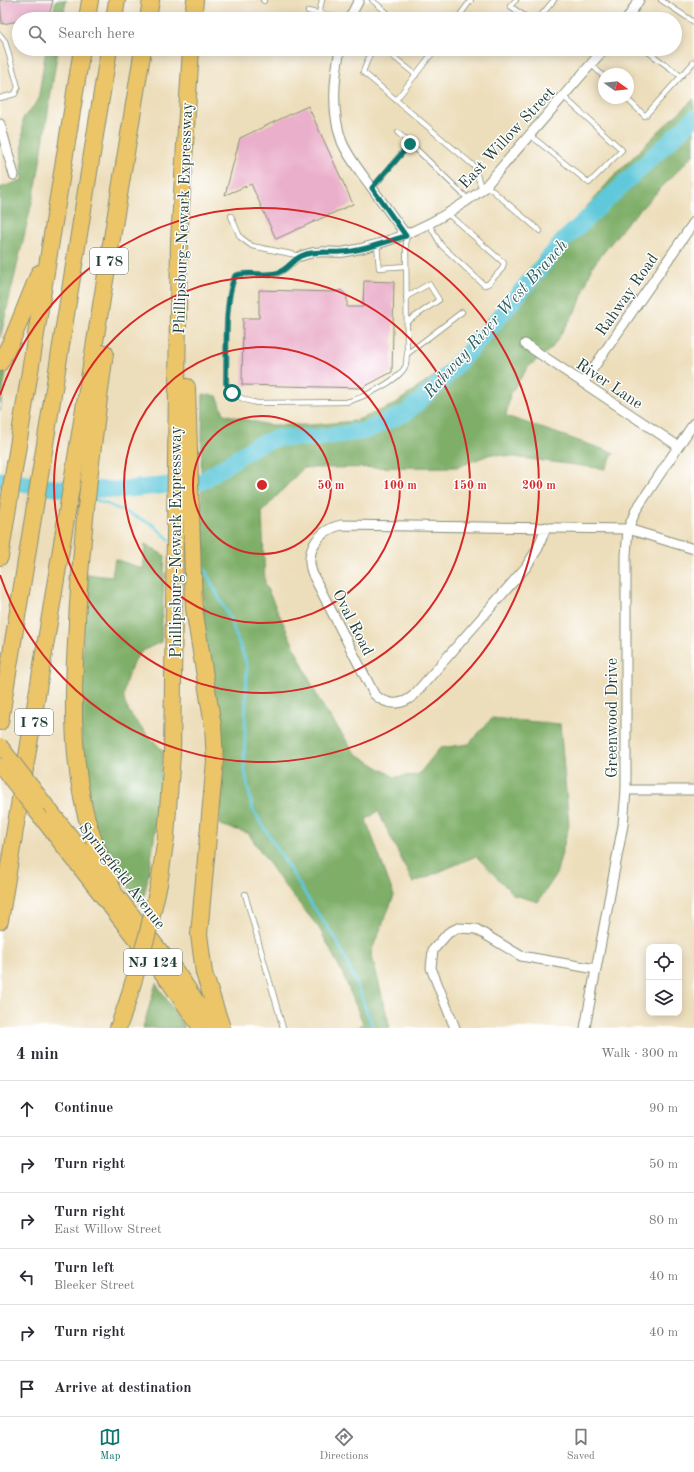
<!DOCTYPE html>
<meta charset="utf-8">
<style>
:root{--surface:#fff;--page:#f2f2f3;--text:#2b2b33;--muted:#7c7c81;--line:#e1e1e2;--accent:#0f766e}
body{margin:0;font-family:"Old Standard TT",serif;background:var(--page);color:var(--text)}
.controls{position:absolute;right:12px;bottom:12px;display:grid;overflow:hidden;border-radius:8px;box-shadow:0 2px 10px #0003}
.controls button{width:36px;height:36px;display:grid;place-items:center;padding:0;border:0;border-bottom:1px solid var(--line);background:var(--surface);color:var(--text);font:20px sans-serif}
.compass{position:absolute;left:598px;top:68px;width:36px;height:36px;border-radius:50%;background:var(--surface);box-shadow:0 2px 10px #0003;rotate:105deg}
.stop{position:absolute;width:12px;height:12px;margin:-9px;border:3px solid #0f766e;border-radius:50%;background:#fff}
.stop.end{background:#0f766e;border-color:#fff;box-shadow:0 1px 4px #0008}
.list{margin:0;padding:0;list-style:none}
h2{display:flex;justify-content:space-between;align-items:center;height:52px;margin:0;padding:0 16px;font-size:17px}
h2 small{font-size:13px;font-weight:400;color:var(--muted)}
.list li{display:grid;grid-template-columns:26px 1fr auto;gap:12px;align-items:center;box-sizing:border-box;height:56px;padding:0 16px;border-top:1px solid var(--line)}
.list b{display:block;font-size:15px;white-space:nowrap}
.list p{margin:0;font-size:13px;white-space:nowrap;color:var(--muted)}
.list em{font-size:13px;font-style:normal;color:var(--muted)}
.icon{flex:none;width:22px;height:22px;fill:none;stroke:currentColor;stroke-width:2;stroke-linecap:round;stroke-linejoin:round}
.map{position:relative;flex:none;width:694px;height:1028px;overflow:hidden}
.search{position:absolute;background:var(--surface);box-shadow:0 2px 10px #0003;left:12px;right:12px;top:12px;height:44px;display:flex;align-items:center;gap:10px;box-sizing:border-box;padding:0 14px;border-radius:22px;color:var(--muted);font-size:15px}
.sheet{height:388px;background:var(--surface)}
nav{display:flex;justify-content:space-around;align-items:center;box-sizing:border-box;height:56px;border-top:1px solid var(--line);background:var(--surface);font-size:11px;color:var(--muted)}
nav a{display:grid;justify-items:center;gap:2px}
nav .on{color:var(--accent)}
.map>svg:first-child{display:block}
.forest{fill:#7eae68;stroke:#4e764e}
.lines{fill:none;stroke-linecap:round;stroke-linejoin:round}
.stream{stroke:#5fc8da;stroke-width:3}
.river{stroke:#5fc8da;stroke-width:17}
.building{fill:#eaafca}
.service-casing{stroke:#868e78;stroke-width:6}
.minor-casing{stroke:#868e78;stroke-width:11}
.primary-casing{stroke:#868e78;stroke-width:16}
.motorway-casing{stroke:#868e78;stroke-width:18}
.service{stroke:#fff;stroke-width:4.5}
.minor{stroke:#fff;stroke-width:9}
.primary{stroke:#ecc569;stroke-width:14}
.motorway{stroke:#ecc569;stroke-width:16}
.primary-bridge-casing{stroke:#868e78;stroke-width:16;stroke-linecap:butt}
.motorway-bridge-casing{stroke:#868e78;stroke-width:18;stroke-linecap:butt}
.primary-bridge{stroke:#ecc569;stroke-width:14}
.motorway-bridge{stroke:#ecc569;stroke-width:16}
.route{stroke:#0f766e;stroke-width:5}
.ring{fill:none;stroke:#d62828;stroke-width:2}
.labels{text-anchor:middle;stroke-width:3;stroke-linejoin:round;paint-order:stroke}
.shield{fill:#fff;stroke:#627771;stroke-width:1}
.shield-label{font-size:15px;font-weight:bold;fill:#1f3d34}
.street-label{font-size:16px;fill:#1f3d34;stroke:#fff}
.water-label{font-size:17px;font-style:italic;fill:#2f605e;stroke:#fff}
.centre{fill:#d62828;stroke:#fff;stroke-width:2}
.ring-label{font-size:12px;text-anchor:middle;font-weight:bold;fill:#d62828;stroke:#fff;stroke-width:3;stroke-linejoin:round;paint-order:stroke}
</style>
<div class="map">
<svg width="694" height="1028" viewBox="0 0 694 1028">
<rect width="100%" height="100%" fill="#fff"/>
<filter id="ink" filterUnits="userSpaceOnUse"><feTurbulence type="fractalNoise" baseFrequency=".025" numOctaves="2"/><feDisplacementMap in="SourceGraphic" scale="8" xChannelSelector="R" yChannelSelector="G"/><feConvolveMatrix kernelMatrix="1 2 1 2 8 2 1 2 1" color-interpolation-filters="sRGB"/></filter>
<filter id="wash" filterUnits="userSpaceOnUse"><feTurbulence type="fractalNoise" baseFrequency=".012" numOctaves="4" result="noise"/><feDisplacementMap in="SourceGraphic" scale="16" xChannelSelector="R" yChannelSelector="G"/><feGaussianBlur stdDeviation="0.9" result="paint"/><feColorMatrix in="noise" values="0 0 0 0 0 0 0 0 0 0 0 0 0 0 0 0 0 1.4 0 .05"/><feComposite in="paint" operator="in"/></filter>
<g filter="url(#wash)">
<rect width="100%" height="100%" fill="#eddebb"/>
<g class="forest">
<polygon points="56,0 66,0 63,19 52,19"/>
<polygon points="46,49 58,49 37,181 0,338 0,188 22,180 23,118 38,101"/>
<polygon points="694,99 694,154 626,224 592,267 578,307 552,348 528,367 510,394 506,416 614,453 605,469 491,454 458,467 303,468 262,512 265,584 320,702 355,753 394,777 418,775 440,748 469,744 492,718 560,724 569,825 556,875 538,902 514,895 476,856 413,883 378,811 366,820 394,896 371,952 390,1028 358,1028 363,1023 342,972 319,928 284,885 248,833 220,825 221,781 204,637 201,472 203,394 217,396 224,414 268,425 312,425 355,421 393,405 432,378 467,349 569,227 613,177 661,129"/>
<polygon points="0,364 6,372 0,411"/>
<path d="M145,544L165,556L161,642C155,645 147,648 142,652C132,659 122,687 124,700C128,717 151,737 163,751C159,803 154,854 142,905L122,879L95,829L83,767L80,705L86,574L112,577L115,559L143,569Z"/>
<polygon points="156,983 185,1028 143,1028"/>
</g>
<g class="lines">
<g class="stream">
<polyline points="56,488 66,492"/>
<polyline points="93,499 107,504 152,524 170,540"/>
<polyline points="199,564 205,570 230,619 247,665 244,766 252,808 312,905 336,939 357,985 373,1028"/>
</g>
<polyline class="river" points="0,480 56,488 118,490 201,482 255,446 277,438 316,438 365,431 406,413 441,382 490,328 563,241 694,118"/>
</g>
<g id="blocks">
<g class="building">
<polygon points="0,0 53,0 50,12 40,15 41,19 19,19 19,21 2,24"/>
<polygon points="308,106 353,204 276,239 251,184 225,195 240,138"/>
<polygon points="364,281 394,282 392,372 362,388 242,385 243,318 259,318 259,290 335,292 341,290 347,296 347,307 363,307"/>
</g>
</g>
</g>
<g filter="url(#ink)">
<use href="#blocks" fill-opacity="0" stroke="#868e78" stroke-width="1"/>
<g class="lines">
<defs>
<g id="service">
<polyline points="263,0 264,1"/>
<polyline points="372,0 385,11"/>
<polyline points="516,0 510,6 529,19"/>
<polyline points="661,0 694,22"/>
<polyline points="308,11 345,19"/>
<polyline points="319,13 322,0"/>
<polyline points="382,19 385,11 394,19"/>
<polyline points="457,19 471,0"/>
<polyline points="538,19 554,0"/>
<polyline points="0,35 5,41 18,87 15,94 0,98"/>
<polyline points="372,49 363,72 474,166 482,190"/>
<polyline points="384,49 416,75"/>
<polyline points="644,49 681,76"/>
<polyline points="591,64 604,77"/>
<polyline points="626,98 645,116 694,62"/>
<polyline points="396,100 434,51"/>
<polyline points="398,133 410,143"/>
<polyline points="530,135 589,183 622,150 563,96"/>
<polyline points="486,185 540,231"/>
<polyline points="372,189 410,143 469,200"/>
<polyline points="231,216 240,237 252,246 301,256"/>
<polyline points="429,224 441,245 484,285 488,284 502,269 504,263 448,214"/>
<polyline points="406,235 407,354 462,312"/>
<polyline points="377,244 379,268 406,266"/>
<path d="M301,256C294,262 288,269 278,273C264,278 249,270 235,276C224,300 227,355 226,383C234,396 243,400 257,403L346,402C362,398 397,382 405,367C407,364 406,358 407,354"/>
<polyline points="406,297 429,284 439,300 407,322"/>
<polyline points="245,894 283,1028"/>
</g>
<g id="minor">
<polyline points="349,19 359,0"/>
<polyline points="627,19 639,0"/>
<path d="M340,49C334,80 331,112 342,142C348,156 358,169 367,181C380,199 393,217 406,235"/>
<polyline points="0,124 14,175"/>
<path d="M301,256C307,254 313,252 319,252C327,251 336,253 344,252C395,243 440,222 482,190L604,49"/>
<polyline points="525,344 678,446"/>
<polyline points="583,383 694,222"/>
<path d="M546,527L538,548L526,567L414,695C401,707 386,705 374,694L314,577C303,554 316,531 341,525L628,529L694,549"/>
<polyline points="626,790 694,790"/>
<polyline points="455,1028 431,968 433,950 448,933 458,928 476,929 521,956 596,969"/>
<polyline points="585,1028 623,825 626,790 626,555 628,529 636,510 694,423"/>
</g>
<g id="primary">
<polyline points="44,802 176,970 215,1028"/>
<polyline points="41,818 169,983 200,1028"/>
</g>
<g id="motorway">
<polyline points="87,19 90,0"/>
<polyline points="114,19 117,0"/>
<polyline points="148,19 151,0"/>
<polyline points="193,19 195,0"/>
<path d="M105,353C92,449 80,545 76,642C73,693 72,747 82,798C88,830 101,860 113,890"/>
<polyline points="0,363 12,340 39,273"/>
<polyline points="187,387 194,608 213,726 215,761 199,934 204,973 222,1028"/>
<polyline points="0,557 82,49"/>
<polyline points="0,722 109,49"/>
<polyline points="159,884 166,837 172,754 179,240 191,49"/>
<polyline points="0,921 143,49"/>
<polyline points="118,1028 127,1003"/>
</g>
</defs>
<use href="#service" class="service-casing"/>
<use href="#minor" class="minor-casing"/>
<use href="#primary" class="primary-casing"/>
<use href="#motorway" class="motorway-casing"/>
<use href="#service" class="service"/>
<use href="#minor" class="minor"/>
<use href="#primary" class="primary"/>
<use href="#motorway" class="motorway"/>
<defs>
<g id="primary-bridge">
<polyline points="0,745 44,802"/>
<polyline points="0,766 41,818"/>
</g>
<polyline id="motorway-bridge" points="127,1003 147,936 159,884"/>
</defs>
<use href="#primary-bridge" class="primary-bridge-casing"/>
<use href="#motorway-bridge" class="motorway-bridge-casing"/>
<use href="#primary-bridge" class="primary-bridge"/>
<use href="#motorway-bridge" class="motorway-bridge"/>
</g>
</g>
<g class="lines" filter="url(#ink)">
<path class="route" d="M232,393L226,383C227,355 224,300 235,276C248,270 263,277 277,273C288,270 292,260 301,256C313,250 328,253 341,252C363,251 385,242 406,236L372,188L410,144"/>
</g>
<g class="ring">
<circle cx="262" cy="485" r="69"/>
<circle cx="262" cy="485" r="138"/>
<circle cx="262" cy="485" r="208"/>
<path d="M0 395A277 277 0 1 1 0 575"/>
</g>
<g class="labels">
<g class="shield">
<rect x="90" y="248" width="38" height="26" rx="3"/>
<rect x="15" y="709" width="38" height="26" rx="3"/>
<rect x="124" y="949" width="58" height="26" rx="3"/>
</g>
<g class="shield-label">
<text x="109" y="266">I 78</text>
<text x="34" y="727">I 78</text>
<text x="153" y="967">NJ 124</text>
</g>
<g class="street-label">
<text transform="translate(506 137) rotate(-47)" y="6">East Willow Street</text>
<text transform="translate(182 218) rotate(-88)" y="6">Phillipsburg-Newark Expressway</text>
<text transform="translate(626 294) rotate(-55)" y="6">Rahway Road</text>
<text transform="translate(610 383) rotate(34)" y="6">River Lane</text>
<text transform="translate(175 542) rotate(-90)" y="6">Phillipsburg-Newark Expressway</text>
<text transform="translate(354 622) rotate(63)" y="6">Oval Road</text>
<text transform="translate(611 718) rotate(-90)" y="6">Greenwood Drive</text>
<text transform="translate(123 875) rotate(52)" y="6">Springfield Avenue</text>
</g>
<g class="water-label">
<text transform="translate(495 318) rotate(-48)" y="6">Rahway River West Branch</text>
</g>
</g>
<circle cx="262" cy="485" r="6" class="centre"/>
<g class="ring-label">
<text x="331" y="489">50 m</text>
<text x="400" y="489">100 m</text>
<text x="470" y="489">150 m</text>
<text x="539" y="489">200 m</text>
</g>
</svg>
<div class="controls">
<button><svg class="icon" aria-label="locate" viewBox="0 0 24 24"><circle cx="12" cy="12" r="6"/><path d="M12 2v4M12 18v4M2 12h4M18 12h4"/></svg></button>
<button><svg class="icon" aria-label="layers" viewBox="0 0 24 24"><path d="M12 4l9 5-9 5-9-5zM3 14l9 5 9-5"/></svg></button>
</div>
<svg class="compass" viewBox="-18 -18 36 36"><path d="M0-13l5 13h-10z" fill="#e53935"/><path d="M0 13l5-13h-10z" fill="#7c7c81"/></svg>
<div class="stop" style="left:232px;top:393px"></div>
<div class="stop end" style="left:410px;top:144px"></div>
<div class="search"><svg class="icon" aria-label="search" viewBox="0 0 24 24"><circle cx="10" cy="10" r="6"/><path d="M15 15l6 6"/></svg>Search here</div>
</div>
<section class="sheet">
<h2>4 min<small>Walk · 300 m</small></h2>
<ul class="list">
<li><svg class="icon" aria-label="ahead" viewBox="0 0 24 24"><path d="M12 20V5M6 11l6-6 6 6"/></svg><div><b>Continue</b></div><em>90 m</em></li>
<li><svg class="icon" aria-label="right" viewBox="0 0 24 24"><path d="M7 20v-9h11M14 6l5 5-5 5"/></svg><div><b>Turn right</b></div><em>50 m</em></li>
<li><svg class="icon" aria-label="right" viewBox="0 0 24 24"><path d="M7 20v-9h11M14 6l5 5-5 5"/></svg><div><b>Turn right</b><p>East Willow Street</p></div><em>80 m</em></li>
<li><svg class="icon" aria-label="left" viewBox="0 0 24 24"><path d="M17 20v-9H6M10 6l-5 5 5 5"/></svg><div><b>Turn left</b><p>Bleeker Street</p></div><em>40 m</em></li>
<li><svg class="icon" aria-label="right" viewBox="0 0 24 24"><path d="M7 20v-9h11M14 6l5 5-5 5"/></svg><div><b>Turn right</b></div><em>40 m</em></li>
<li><svg class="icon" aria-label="arrive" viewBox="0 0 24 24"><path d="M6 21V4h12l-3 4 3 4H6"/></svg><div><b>Arrive at destination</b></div></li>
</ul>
</section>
<nav>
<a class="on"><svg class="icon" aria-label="map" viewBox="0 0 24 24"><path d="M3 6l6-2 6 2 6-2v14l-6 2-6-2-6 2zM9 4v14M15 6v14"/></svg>Map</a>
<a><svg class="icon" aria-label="directions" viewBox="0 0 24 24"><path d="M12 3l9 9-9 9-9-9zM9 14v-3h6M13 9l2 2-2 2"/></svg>Directions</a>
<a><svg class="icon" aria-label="saved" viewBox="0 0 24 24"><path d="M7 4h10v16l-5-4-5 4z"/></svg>Saved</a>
</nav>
